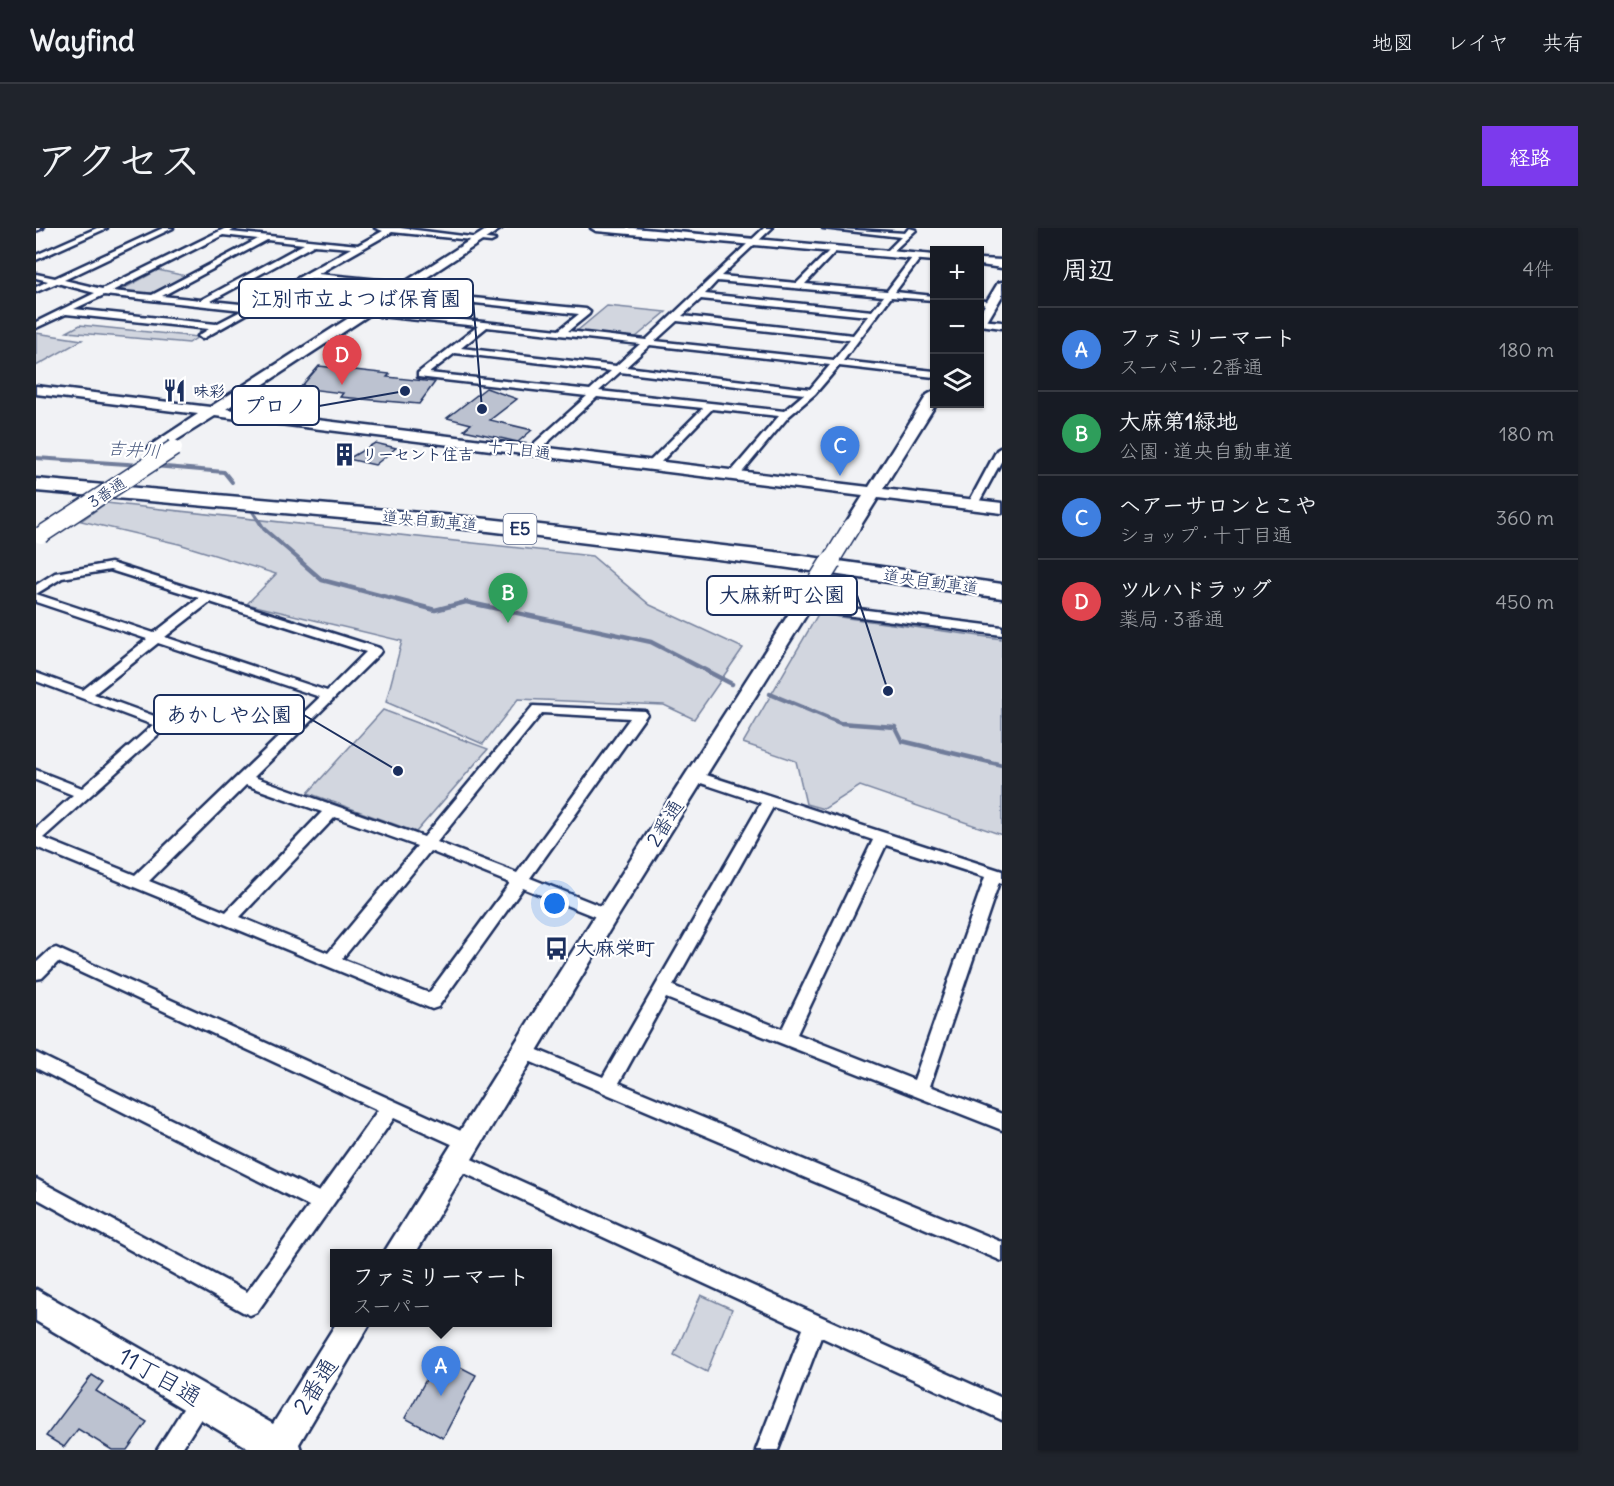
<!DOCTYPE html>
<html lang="ja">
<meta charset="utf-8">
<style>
:root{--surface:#171b24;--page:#20242c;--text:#f1f3f6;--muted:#9ea1a6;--line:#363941;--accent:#7c3aed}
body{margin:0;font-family:Delius,"Klee One",sans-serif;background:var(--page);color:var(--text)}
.controls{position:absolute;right:18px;top:18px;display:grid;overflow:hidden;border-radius:0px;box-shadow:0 2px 4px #0004}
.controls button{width:54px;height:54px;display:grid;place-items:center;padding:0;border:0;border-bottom:2px solid var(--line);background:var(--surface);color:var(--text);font:30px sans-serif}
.you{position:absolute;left:519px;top:676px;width:21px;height:21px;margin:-15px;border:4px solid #fff;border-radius:50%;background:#1a73e8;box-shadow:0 0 0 9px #1a73e833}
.badge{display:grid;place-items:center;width:39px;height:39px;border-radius:50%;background:var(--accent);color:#fff;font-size:20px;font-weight:700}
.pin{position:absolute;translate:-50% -50px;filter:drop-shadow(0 2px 3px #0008)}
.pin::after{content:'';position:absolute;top:32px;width:21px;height:18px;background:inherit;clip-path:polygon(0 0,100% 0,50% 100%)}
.popup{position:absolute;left:294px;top:1021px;width:222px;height:78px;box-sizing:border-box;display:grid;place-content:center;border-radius:0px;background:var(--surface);filter:drop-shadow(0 2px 4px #0005);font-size:20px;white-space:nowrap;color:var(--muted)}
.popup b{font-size:22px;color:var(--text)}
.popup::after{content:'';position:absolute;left:50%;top:100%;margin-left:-12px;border:12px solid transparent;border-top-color:var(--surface)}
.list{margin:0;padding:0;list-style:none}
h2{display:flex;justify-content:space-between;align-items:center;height:78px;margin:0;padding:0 24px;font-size:26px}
h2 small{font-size:20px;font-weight:400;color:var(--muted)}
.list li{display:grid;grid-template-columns:39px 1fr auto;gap:18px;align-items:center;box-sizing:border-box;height:84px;padding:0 24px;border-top:2px solid var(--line)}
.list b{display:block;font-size:22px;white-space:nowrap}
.list p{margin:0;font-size:20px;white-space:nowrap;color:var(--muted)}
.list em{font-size:20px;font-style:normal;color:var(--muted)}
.icon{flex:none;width:33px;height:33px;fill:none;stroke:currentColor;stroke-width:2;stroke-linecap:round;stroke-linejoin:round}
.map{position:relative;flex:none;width:966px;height:1222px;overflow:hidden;border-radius:0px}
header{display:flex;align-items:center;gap:36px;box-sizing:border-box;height:84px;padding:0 30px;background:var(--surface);border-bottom:2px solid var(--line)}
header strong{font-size:28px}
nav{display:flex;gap:33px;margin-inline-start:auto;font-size:21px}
.intro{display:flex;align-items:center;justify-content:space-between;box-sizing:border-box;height:144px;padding:0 36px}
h1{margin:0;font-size:42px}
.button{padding:15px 27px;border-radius:0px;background:var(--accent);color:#fff;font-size:21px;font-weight:700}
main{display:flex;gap:36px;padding:0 36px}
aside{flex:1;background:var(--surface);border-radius:0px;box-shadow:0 2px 4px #0004}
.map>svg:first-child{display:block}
.green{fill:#d2d6df;stroke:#76829e;stroke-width:1.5}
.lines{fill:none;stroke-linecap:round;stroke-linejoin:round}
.stream-far1{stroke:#707c9a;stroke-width:4}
.stream{stroke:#707c9a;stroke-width:4.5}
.building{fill:#bcc2d0;stroke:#1b2f5e;stroke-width:1.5}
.street-casing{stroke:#1b2f5e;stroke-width:5}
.secondary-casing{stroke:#1b2f5e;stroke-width:5}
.highway-casing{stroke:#1b2f5e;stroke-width:5}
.street{fill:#fff;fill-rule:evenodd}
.secondary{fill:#fff;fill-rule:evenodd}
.highway{fill:#fff;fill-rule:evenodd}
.secondary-bridge-far1-casing{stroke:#1b2f5e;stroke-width:19;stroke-linecap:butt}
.secondary-bridge-casing{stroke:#1b2f5e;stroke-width:23;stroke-linecap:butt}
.secondary-bridge-far1{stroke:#fff;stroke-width:16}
.secondary-bridge{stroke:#fff;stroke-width:20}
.labels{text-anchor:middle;stroke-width:4.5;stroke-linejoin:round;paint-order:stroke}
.far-poi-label{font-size:16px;font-weight:bold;fill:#1b2f5e;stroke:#fff;text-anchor:start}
.far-street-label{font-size:16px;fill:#1b2f5e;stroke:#fff}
.far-water-label{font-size:18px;font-style:italic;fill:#4c5c81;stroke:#fff}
.shield{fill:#fff;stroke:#5f6d8e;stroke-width:1.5}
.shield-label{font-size:18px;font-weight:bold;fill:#1b2f5e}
.street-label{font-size:20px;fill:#1b2f5e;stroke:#fff}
.poi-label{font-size:20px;font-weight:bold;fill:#1b2f5e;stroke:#fff;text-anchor:start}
.near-street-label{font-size:24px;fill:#1b2f5e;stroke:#fff}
.leader{fill:none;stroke:#1b2f5e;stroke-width:2}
.callout-dot{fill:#1b2f5e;stroke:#fff;stroke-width:2}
.callout{fill:#fff;stroke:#1b2f5e;stroke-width:2}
.callout-label{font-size:21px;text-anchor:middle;font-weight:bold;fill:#1b2f5e}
</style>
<header>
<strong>Wayfind</strong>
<nav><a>地図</a><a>レイヤ</a><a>共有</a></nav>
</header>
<div class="intro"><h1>アクセス</h1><a class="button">経路</a></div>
<main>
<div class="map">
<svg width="966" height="1222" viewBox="0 0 966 1222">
<rect width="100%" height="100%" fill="#f1f2f5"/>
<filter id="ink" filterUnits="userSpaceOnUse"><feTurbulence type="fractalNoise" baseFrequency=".0167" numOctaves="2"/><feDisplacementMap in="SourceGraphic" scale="12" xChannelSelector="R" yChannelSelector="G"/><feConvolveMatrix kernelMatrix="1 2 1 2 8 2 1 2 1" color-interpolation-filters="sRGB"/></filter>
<g filter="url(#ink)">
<g class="green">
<polygon points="122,42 150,48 116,65 83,63"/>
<polygon points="571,78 630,84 600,109 541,103"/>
<polygon points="44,97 162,109 153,115 31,104"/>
<polygon points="0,105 46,112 0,138"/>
<polygon points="70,275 556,328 614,377 707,420 658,491 628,477 482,471 447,516 350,474 366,413 211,376 240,346 143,316 45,293"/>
<polygon points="782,386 966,411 966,607 824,558 788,581 770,576 760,533 707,515"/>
<polygon points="347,482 452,521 380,604 272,565"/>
<polygon points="665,1067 696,1081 671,1144 638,1127"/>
</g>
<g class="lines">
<g class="stream-far1">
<polyline points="0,230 106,237"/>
<polyline points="118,238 188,244 196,254"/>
<polyline points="216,282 228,301 266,334"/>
</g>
<g class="stream">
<polyline points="264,333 286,352 399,382 430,374 615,414 696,456"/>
<polyline points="734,466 804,495 859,499 866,513 966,537"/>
</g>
</g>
<g class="building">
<polygon points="283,138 354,146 351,149 399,154 383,176 304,169 307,165 264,160"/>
<polygon points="450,160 481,171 454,192 496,202 482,214 428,202 435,196 411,190"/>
<polygon points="339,215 360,220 339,237 312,231"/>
<polygon points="403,1128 440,1147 407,1210 369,1190"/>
<polygon points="56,1147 67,1154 60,1163 111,1194 91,1222 76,1222 42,1201 28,1219 10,1208"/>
</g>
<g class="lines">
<defs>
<g id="street">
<polygon points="0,0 7,0 0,3"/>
<polygon points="61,0 71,0 0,32 0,27"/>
<path d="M127,0H137L28,52L66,61L190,0H200L194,4L322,17L347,3L339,0H364L459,12L455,14L356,4L282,46L385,56H388V60L275,50L166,111L162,108L173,101L30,86L0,100V94L59,65L21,55L0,64V59L12,53L0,50V46L19,50ZM187,7L222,11L116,67L76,63ZM231,12L268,16L165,72L126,68ZM278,17L315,20L214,77L175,73ZM68,67L207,82L180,96L38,81Z"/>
<path d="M728,0H736L685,48L761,55L797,19L801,21L800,23L769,56L851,63L879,26H885L886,28L859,64L898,68V72L855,69L807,133L898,143V149L803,138L779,166L753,188L703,248L699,249L694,246L695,244L743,188L676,181L620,239H612V235L667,180L561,169L501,224H493V220L551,168L382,149V145L442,98L343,88L339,85L343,82L408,90L437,70L550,81L554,84L553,86L532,103L610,112ZM681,53L848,68L836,83L669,66ZM665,71L832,88L817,107L646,88ZM439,75L543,86L523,102L418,91ZM641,93L814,112L798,132L619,113ZM451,99L604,116L580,138L425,120ZM614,117L794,137L774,161L590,139ZM419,125L575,143L554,162L393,145ZM584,144L768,166L748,183L563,163Z"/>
<polygon points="787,0 869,5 873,0 880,2 852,28 848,26 865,9"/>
<polygon points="944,72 959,75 955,77 944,76"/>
<polygon points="944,92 966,94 966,100 944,97"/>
<polygon points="966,219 966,232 942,276 941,278 933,278 932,276 961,222"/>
<path d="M75,335L343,420L345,423L343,426L218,549L388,609L497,478L609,483L611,486L609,489L494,650L577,683L579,687L577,691H565L487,660L402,779L396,781L0,619V600L37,567L0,552V542L46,560L117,497L0,453V445L47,462L111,411L0,374V366L118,405L163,370L74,342L26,350L0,366V357L19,345ZM174,374L330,424L291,463L129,409ZM122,415L284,469L99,647L7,610L134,496L132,493L58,466ZM506,485L594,490L481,645L401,614ZM210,557L286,584L190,684L113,653ZM299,589L381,618L292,725L204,689ZM394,623L474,655L393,765L306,731Z"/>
<polygon points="767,374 966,399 966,407 763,381 761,378"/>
<path d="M658,543L966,643V655L963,654L894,858L966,886V902L630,770L583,855L966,1014V1033L481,828L478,823L481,818L487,816L567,849L725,575L653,551L651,548L653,545ZM737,579L837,612L746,801L637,758ZM850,617L949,649L878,852L761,806Z"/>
<polygon points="20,720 438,909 440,915 438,921 431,923 358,890 221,1084 214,1087 207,1084 0,970 0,951 211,1064 273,978 0,840 0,825 283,964 342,882 22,734 6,750 0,751 0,735 14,722"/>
<polygon points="420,924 966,1170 966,1192 785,1109 742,1222 720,1222 767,1101 413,938 410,932 413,926"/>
<polygon points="165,1162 173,1165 176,1173 145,1222 121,1222 157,1165"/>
</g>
<g id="secondary">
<polygon points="453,0 466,0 190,181 833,259 891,167 898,163 900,176 847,261 966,275 966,285 842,270 822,302 816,303 808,298 827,268 179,188 120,225 112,220 115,217 162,186 0,166 0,158 174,179"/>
<polygon points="555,0 597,0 898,27 898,33 560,3"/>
<polygon points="944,31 966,32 966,40 944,37"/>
<polygon points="966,54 966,68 949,97 944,98 944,85 962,55"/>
<polygon points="772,365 778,366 781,370 579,693 379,1026 347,1026 563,681 763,370 766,366"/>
<polygon points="0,1061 237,1196 301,1094 335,1094 263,1216 265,1222 216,1222 0,1093"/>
</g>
<polygon id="highway" points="0,251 452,291 739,324 966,356 966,370 739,338 452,303 0,263"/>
</defs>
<use href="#street" class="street-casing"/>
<use href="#secondary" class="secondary-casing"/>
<use href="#highway" class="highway-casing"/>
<use href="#street" class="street"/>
<use href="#secondary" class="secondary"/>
<use href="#highway" class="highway"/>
<defs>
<g id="secondary-bridge-far1">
<polyline points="5,307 138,220"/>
<polyline points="794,334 816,298"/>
</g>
<polyline id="secondary-bridge" points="772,370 795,333"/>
</defs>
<use href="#secondary-bridge-far1" class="secondary-bridge-far1-casing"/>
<use href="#secondary-bridge" class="secondary-bridge-casing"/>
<use href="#secondary-bridge-far1" class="secondary-bridge-far1"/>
<use href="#secondary-bridge" class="secondary-bridge"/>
</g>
</g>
<defs>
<symbol id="restaurant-bare" viewBox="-9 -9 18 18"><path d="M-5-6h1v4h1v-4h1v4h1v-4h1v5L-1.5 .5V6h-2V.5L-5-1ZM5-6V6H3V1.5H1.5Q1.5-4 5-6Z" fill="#1b2f5e" stroke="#fff" stroke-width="2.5" paint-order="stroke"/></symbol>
<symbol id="building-bare" viewBox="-9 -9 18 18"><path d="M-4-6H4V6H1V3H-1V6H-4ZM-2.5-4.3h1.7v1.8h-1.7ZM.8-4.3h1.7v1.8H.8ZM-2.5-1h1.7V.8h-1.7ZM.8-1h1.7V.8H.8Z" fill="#1b2f5e" stroke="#fff" stroke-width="2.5" paint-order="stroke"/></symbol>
<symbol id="bus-bare" viewBox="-9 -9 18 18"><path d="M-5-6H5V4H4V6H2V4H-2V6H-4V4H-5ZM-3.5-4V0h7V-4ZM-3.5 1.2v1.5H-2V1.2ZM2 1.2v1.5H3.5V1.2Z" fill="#1b2f5e" stroke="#fff" stroke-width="2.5" paint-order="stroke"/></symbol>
</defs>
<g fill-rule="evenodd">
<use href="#restaurant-bare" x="122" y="146" width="33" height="33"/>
<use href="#building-bare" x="292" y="210" width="33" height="33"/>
<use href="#bus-bare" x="504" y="704" width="33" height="33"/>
</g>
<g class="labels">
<g class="far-poi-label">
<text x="157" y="169">味彩</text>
<text x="326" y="232">リーセント住吉</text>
</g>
<g class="far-street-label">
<text transform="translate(483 221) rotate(7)" y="6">十丁目通</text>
<text transform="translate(71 264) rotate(-33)" y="6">3番通</text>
<text transform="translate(394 292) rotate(5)" y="6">道央自動車道</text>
<text transform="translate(895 353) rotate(8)" y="6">道央自動車道</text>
</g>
<g class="far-water-label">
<text transform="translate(98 222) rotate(4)" y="6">吉井川</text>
</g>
<rect class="shield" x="467.5" y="286" width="33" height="30" rx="4.5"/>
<g class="shield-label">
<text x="484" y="307">E5</text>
</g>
<g class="street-label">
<text transform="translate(629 595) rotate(-58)" y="7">2番通</text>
</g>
<g class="poi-label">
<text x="539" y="727">大麻栄町</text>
</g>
<g class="near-street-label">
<text transform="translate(124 1149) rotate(30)" y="8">11丁目通</text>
<text transform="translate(280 1158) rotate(-58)" y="8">2番通</text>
</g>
</g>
<path class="leader" d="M446 181L437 71M369 163L283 178M852 463L821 367M362 543L268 487"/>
<g class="callout-dot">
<circle cx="446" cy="181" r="6"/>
<circle cx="369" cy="163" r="6"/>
<circle cx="852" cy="463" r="6"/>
<circle cx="362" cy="543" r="6"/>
</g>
<g class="callout">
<rect x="203" y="51" width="234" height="39" rx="6"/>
<rect x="196" y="158" width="87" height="39" rx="6"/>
<rect x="671" y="348" width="150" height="39" rx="6"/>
<rect x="118" y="467" width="150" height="39" rx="6"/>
</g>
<g class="callout-label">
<text x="320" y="78">江別市立よつば保育園</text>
<text x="239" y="185">プロノ</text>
<text x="746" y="374">大麻新町公園</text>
<text x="193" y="494">あかしや公園</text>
</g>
</svg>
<div class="controls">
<button>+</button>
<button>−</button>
<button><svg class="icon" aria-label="layers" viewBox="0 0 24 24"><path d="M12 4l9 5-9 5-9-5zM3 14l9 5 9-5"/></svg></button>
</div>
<div class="you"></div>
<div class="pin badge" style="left:405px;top:1168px;background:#3f7fe0">A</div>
<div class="popup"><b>ファミリーマート</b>スーパー</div>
<div class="pin badge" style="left:472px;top:395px;background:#2e9e5b">B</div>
<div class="pin badge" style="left:804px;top:248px;background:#3f7fe0">C</div>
<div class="pin badge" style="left:306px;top:157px;background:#e0444e">D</div>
</div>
<aside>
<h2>周辺<small>4件</small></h2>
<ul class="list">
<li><span class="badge" style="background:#3f7fe0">A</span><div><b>ファミリーマート</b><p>スーパー · 2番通</p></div><em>180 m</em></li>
<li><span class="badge" style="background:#2e9e5b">B</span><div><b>大麻第1緑地</b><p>公園 · 道央自動車道</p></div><em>180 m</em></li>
<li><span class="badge" style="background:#3f7fe0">C</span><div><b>ヘアーサロンとこや</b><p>ショップ · 十丁目通</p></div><em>360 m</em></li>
<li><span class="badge" style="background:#e0444e">D</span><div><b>ツルハドラッグ</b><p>薬局 · 3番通</p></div><em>450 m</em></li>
</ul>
</aside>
</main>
